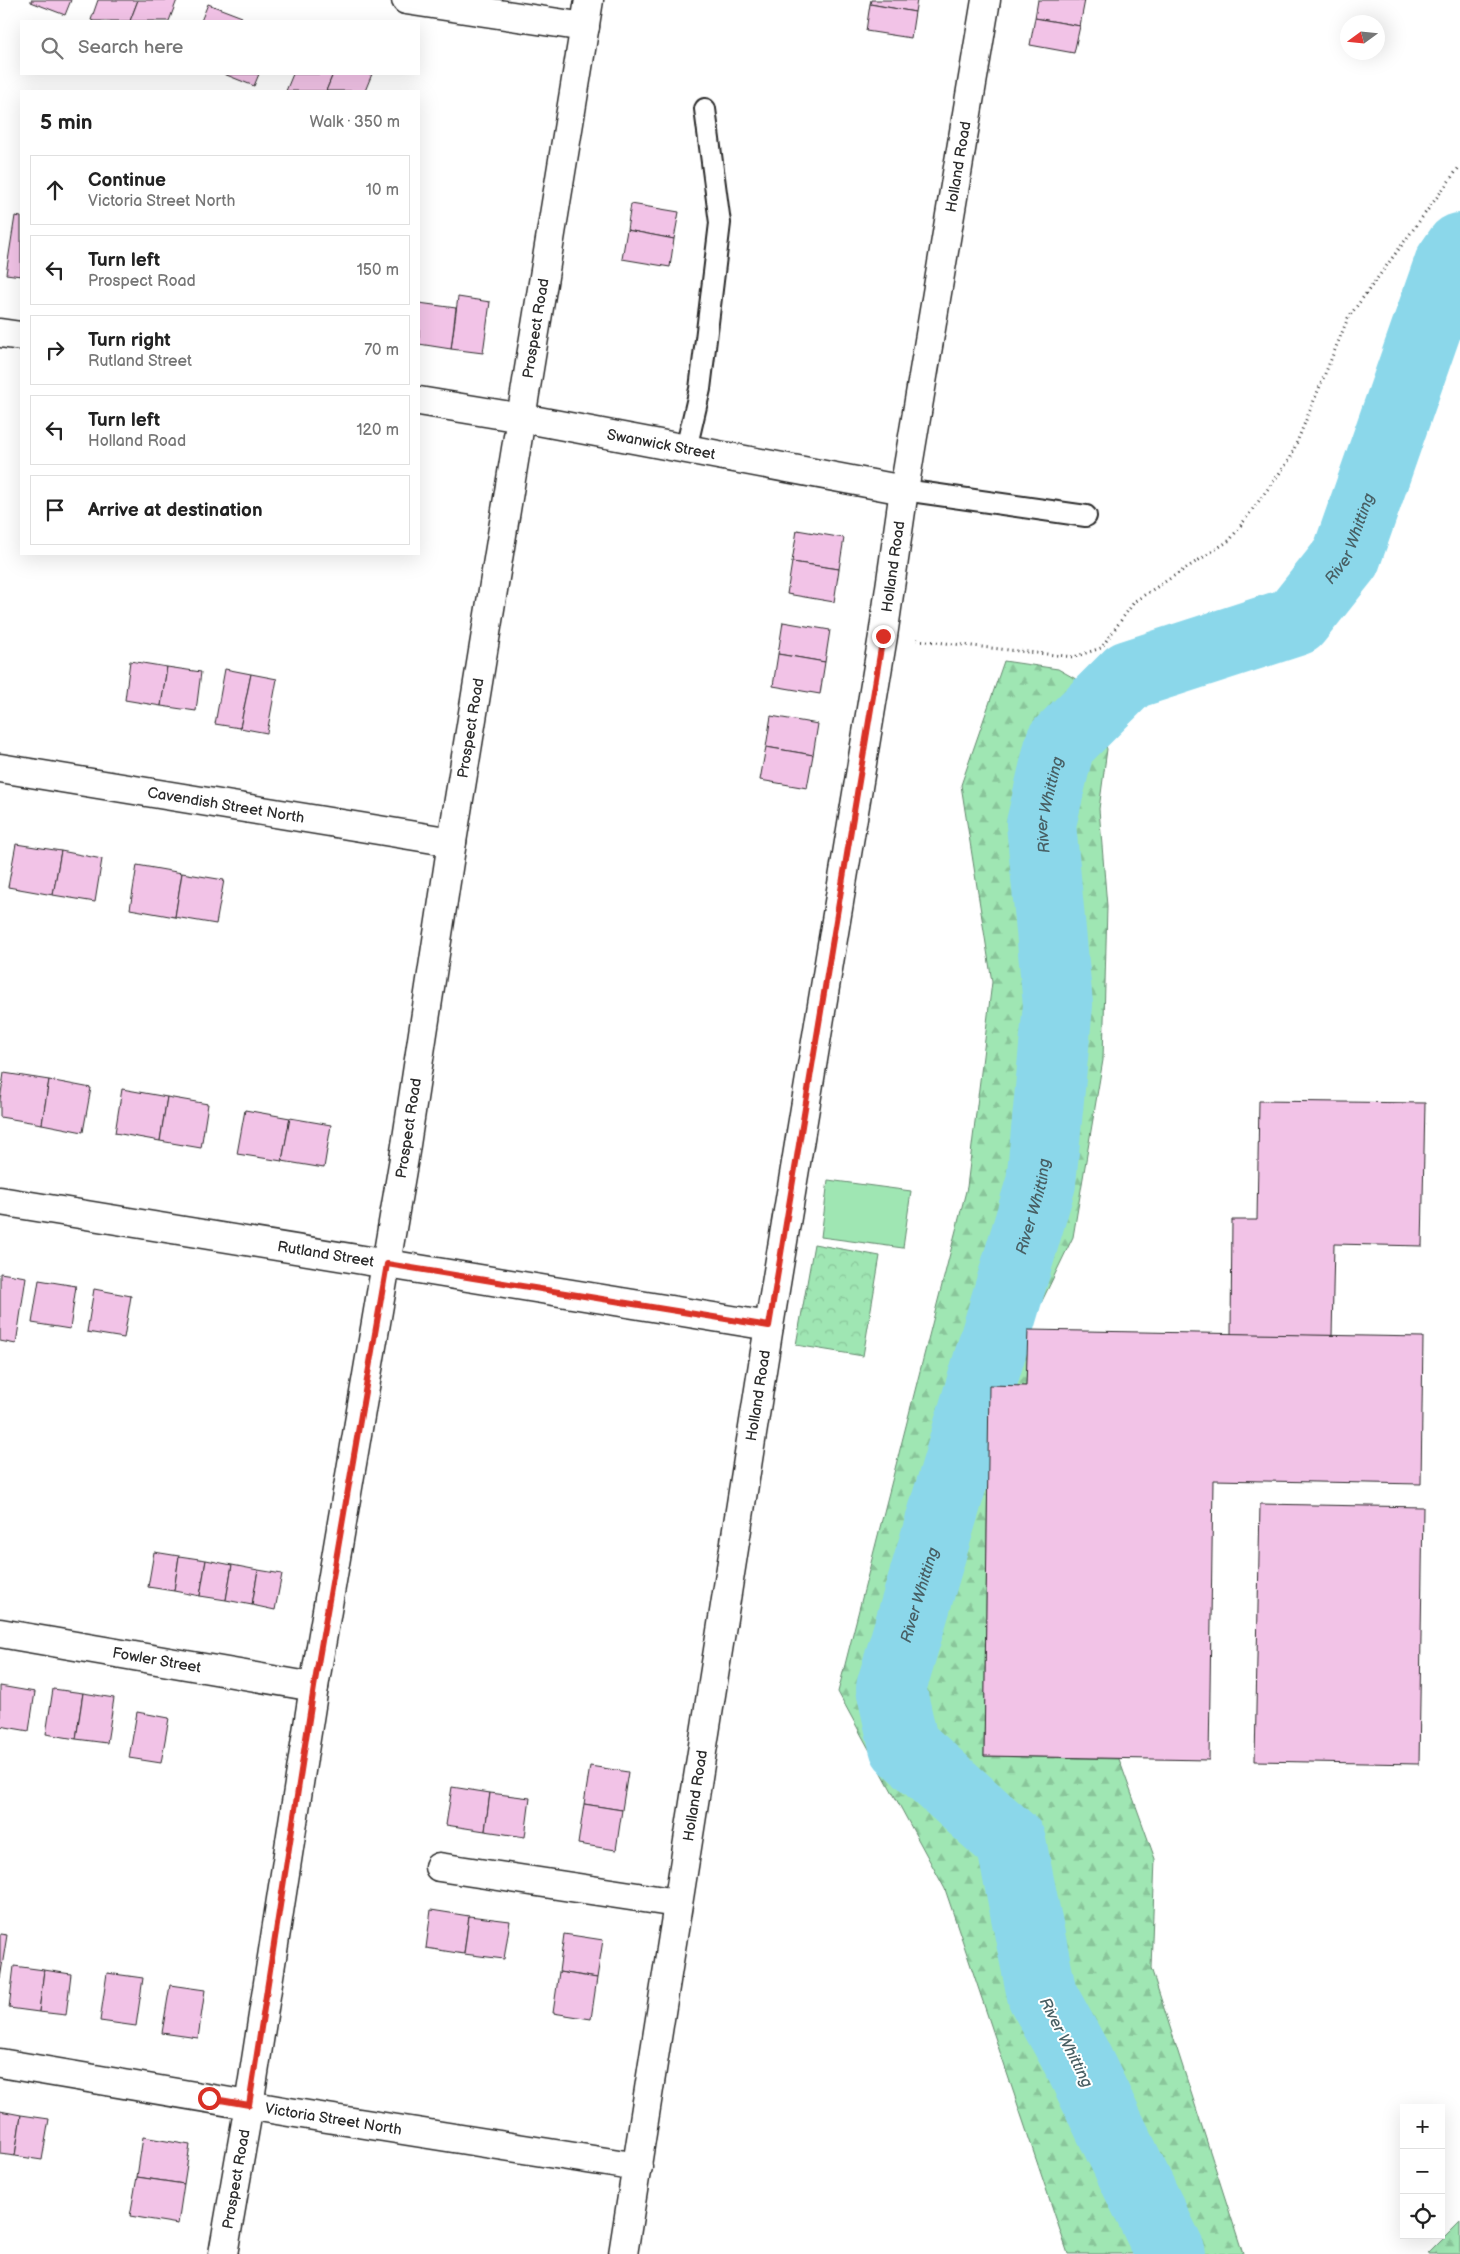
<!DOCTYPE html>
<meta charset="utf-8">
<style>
:root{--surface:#fff;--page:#f6f6f6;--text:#222;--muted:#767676;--line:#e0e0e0}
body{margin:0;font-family:"Balsamiq Sans",sans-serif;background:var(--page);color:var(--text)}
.controls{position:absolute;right:15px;bottom:15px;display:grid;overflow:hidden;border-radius:0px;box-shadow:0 5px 20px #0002}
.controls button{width:45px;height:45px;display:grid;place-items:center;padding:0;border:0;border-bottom:1px solid var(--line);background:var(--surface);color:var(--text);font:25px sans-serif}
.compass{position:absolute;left:1340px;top:15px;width:45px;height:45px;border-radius:50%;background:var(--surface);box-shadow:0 5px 20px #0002;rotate:255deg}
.stop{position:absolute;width:15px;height:15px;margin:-11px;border:4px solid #d93025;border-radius:50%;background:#fff}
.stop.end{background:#d93025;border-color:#fff;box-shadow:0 1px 5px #0008}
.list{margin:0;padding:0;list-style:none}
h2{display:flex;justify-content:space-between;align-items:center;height:65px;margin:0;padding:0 20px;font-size:21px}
h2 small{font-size:16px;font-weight:400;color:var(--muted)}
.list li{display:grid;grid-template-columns:32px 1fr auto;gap:15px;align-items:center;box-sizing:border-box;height:70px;margin:0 10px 10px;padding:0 10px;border:1px solid var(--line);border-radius:0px}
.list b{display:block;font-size:19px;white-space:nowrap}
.list p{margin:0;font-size:16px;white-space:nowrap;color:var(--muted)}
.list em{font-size:16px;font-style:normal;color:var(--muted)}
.icon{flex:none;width:28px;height:28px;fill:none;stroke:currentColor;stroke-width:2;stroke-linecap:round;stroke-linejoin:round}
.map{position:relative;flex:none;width:1460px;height:2254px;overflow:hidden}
.search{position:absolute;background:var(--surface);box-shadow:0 5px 20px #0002;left:20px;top:20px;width:400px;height:55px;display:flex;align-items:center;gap:12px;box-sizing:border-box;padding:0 18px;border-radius:0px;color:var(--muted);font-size:19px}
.panel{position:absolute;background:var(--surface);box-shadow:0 5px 20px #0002;left:20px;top:90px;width:400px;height:465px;border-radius:0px}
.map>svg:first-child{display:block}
.forest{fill:url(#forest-firs);stroke:#65886f}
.park{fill:url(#park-crowns);stroke:#65886f}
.pitch{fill:#9fe6b3;stroke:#65886f}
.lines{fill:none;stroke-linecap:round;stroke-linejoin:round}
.river{stroke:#8bd7ea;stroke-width:70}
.building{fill:#f2c3e7;stroke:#2b2b2b}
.service-casing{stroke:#2b2b2b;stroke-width:24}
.minor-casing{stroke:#2b2b2b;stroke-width:31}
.path{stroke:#2b2b2b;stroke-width:3;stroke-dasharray:1 4;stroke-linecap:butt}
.service{stroke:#fff;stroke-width:20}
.minor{stroke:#fff;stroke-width:28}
.route{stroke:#d93025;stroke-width:6}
.labels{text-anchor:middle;stroke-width:4;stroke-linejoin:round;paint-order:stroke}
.street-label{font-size:15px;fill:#2b2b2b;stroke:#fff}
.water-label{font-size:16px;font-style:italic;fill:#485f64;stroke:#fff}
</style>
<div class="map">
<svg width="1460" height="2254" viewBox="0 0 1460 2254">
<defs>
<pattern id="forest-firs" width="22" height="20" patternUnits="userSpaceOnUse" patternTransform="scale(1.25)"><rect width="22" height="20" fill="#9fe6b3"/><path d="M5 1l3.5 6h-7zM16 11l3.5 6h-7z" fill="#89c59a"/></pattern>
<pattern id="park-crowns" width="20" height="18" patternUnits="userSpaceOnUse" patternTransform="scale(1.25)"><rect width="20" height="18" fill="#9fe6b3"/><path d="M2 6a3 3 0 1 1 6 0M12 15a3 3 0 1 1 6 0" fill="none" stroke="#89c59a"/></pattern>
</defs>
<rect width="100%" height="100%" fill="#fff"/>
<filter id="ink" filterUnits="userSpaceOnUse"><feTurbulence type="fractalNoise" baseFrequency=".02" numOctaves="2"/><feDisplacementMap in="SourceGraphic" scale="10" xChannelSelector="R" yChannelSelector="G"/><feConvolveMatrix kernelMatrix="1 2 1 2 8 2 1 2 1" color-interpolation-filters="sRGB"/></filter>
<g filter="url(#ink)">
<g class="forest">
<polygon points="1004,661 1058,669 1081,682 1107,749 1099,809 1107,906 1103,1060 1073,1237 1028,1330 1026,1386 989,1385 984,1756 1119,1759 1155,1859 1151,1968 1243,2254 1068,2254 945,1889 838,1692 967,1187 992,982 961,785"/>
<polygon points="1460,2222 1460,2254 1428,2254"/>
</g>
<polygon class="park" points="814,1244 880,1256 863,1356 796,1345"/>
<polygon class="pitch" points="828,1180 911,1191 903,1248 821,1237"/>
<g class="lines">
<path class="river" id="s1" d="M1171,2254L1076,2057L1042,1995L1011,1842L904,1746L891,1688L1041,1183L1058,1005L1041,824L1060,744L1129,675L1296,621L1346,558L1449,264L1460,248"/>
</g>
<g class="building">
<polygon points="31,0 71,0 65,15 31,2"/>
<polygon points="98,0 138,0 130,21 94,21 91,20"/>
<polygon points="138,0 177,0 169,21 130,21"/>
<polygon points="871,0 917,0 915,12 870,4"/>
<polygon points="1038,0 1085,0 1080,26 1035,18"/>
<polygon points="208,4 242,17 241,21 201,21"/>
<polygon points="870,4 915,12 911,38 866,31"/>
<polygon points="1035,18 1080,26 1074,53 1030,45"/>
<polygon points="224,74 259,74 254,86"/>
<polygon points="293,74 333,74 326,91 286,91"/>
<polygon points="333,74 372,74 365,91 326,91"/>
<polygon points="631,204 679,212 674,239 627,230"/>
<polygon points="15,216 21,217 21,276 6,274"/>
<polygon points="627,230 674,239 670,267 622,259"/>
<polygon points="458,297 490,302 483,353 451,349"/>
<polygon points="419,303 456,308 451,349 419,344"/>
<polygon points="797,530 844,538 839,569 792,562"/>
<polygon points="792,562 839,569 834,602 787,594"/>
<polygon points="783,622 830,630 825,662 778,654"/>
<polygon points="778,654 825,662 820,694 773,686"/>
<polygon points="130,661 167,667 161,706 125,700"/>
<polygon points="167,667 201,672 196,711 161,706"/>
<polygon points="225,669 251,674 240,728 215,724"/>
<polygon points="251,674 277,679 267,733 240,728"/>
<polygon points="771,716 818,724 813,755 766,747"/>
<polygon points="766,747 813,755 807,788 760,780"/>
<polygon points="16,844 61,851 53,895 8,887"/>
<polygon points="61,851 102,859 95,902 53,895"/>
<polygon points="137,865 182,873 175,917 130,909"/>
<polygon points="182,873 224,880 216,924 175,917"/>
<polygon points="4,1073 49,1080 42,1124 0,1117 0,1100"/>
<polygon points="49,1080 91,1088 83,1132 42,1124"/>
<polygon points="122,1089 167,1097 160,1141 115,1133"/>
<polygon points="167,1097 208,1104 201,1148 160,1141"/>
<polygon points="1259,1101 1425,1103 1422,1246 1334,1244 1332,1336 1231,1334 1232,1220 1257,1220"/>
<polygon points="245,1110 290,1118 282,1161 237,1154"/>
<polygon points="290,1118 331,1125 324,1168 282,1161"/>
<polygon points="0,1273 26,1277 16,1344 0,1341"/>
<polygon points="39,1280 76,1286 70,1329 32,1323"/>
<polygon points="94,1289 131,1296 124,1338 87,1332"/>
<polygon points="1028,1330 1423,1337 1421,1484 1213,1480 1209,1760 984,1756 989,1385 1026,1386"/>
<polygon points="1260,1504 1423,1507 1419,1764 1255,1761"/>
<polygon points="154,1552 179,1556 174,1591 148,1587"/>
<polygon points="179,1556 206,1560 200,1596 174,1591"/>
<polygon points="206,1560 232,1565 226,1600 200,1596"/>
<polygon points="232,1565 258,1570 252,1605 226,1600"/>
<polygon points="258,1570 282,1574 275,1610 252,1605"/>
<polygon points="0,1686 35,1692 29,1731 0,1726"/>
<polygon points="53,1689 83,1693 76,1739 46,1734"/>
<polygon points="83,1693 114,1698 107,1743 76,1739"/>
<polygon points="137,1712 169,1718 161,1763 129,1758"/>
<polygon points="590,1766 628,1772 622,1810 584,1804"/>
<polygon points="452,1787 490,1793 485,1831 446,1825"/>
<polygon points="490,1793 530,1798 525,1837 485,1831"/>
<polygon points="584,1804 622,1810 616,1850 578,1844"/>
<polygon points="431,1910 469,1916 464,1954 426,1948"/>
<polygon points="469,1916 510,1921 504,1959 464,1954"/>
<polygon points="0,1934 7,1935 0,1979"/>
<polygon points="564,1934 603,1940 597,1978 559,1972"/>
<polygon points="14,1966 44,1970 39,2012 9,2008"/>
<polygon points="44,1970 71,1974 66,2015 39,2012"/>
<polygon points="559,1972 597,1978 591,2019 553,2013"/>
<polygon points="107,1973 143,1978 136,2026 100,2021"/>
<polygon points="170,1985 205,1990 198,2038 162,2033"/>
<polygon points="0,2111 21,2115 15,2156 0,2154"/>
<polygon points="21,2115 49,2119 42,2160 15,2156"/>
<polygon points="143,2137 190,2145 184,2184 137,2177"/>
<polygon points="137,2177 184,2184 178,2224 130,2216"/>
</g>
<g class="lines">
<defs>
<g id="service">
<polyline points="686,449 700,389 720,223 705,109"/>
<polyline points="904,490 1086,516"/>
</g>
<g id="minor">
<polyline points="406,0 585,27"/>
<polyline points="0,333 21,336"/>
<path id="s2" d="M419,401L522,418L904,490"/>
<path id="s3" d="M0,768L452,842"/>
<path id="s4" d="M0,1201L769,1326"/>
<path id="s5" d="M0,1633L314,1687"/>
<polyline points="439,1867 677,1903"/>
<path id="s6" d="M0,2063L289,2112L638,2167"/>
<path id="s7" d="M223,2254L249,2105L314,1687L404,1158L452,842L589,0"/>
<path id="s8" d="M623,2254L769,1326L883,636L904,490L986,0"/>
</g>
</defs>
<use href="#service" class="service-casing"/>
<use href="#minor" class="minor-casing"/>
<polyline class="path" points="917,640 1074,657 1101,648 1135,601 1230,540 1290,459 1348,318 1460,166"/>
<use href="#service" class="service"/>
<use href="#minor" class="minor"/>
</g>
</g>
<g class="lines" filter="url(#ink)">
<polyline class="route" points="209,2098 249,2105 314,1687 387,1264 769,1326 883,636"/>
</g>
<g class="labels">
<g class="street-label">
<text dy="5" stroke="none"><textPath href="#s8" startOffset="2114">Holland Road</textPath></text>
<text dy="5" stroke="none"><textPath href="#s7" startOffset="1951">Prospect Road</textPath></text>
<text dy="5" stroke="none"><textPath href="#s2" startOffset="246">Swanwick Street</textPath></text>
<text dy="5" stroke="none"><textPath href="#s8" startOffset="1709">Holland Road</textPath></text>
<text dy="5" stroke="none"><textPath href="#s7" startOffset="1546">Prospect Road</textPath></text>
<text dy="5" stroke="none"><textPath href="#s3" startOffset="229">Cavendish Street North</textPath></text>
<text dy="5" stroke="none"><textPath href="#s7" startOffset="1141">Prospect Road</textPath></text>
<text dy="5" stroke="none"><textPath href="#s4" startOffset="330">Rutland Street</textPath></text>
<text dy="5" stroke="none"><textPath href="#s8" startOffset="869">Holland Road</textPath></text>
<text dy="5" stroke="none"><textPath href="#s5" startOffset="159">Fowler Street</textPath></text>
<text dy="5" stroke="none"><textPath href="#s8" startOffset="464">Holland Road</textPath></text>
<text dy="5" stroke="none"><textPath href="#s6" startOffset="338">Victoria Street North</textPath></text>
<text dy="5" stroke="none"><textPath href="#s7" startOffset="76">Prospect Road</textPath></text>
</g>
<g class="water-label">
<text dy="6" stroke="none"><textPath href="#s1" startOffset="1991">River Whitting</textPath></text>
<text dy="6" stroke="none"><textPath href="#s1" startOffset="1556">River Whitting</textPath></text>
<text dy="6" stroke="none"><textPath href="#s1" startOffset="1151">River Whitting</textPath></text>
<text dy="6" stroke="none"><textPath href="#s1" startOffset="746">River Whitting</textPath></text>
<text transform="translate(1067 2042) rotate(63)" y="6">River Whitting</text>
</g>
</g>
</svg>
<div class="controls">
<button>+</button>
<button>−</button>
<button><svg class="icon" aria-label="locate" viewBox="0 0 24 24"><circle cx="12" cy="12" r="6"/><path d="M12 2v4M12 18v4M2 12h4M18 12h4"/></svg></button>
</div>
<svg class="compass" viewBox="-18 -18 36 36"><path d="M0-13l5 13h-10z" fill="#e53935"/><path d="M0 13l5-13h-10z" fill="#767676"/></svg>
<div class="stop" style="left:209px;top:2098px"></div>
<div class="stop end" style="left:883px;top:636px"></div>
<div class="search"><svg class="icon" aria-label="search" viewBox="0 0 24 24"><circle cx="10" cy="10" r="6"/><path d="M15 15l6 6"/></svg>Search here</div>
<section class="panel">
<h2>5 min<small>Walk · 350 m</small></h2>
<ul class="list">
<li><svg class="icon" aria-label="ahead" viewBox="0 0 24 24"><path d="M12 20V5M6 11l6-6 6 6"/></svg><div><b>Continue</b><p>Victoria Street North</p></div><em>10 m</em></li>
<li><svg class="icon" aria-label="left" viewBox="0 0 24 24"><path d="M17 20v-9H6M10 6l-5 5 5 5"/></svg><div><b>Turn left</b><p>Prospect Road</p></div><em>150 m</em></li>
<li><svg class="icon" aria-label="right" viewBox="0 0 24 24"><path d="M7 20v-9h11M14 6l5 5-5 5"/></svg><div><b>Turn right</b><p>Rutland Street</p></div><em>70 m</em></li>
<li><svg class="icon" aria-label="left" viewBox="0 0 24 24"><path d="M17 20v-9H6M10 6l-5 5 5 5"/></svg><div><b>Turn left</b><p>Holland Road</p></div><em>120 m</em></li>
<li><svg class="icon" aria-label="arrive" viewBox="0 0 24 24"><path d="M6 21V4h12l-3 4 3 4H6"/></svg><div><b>Arrive at destination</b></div></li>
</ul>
</section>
</div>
